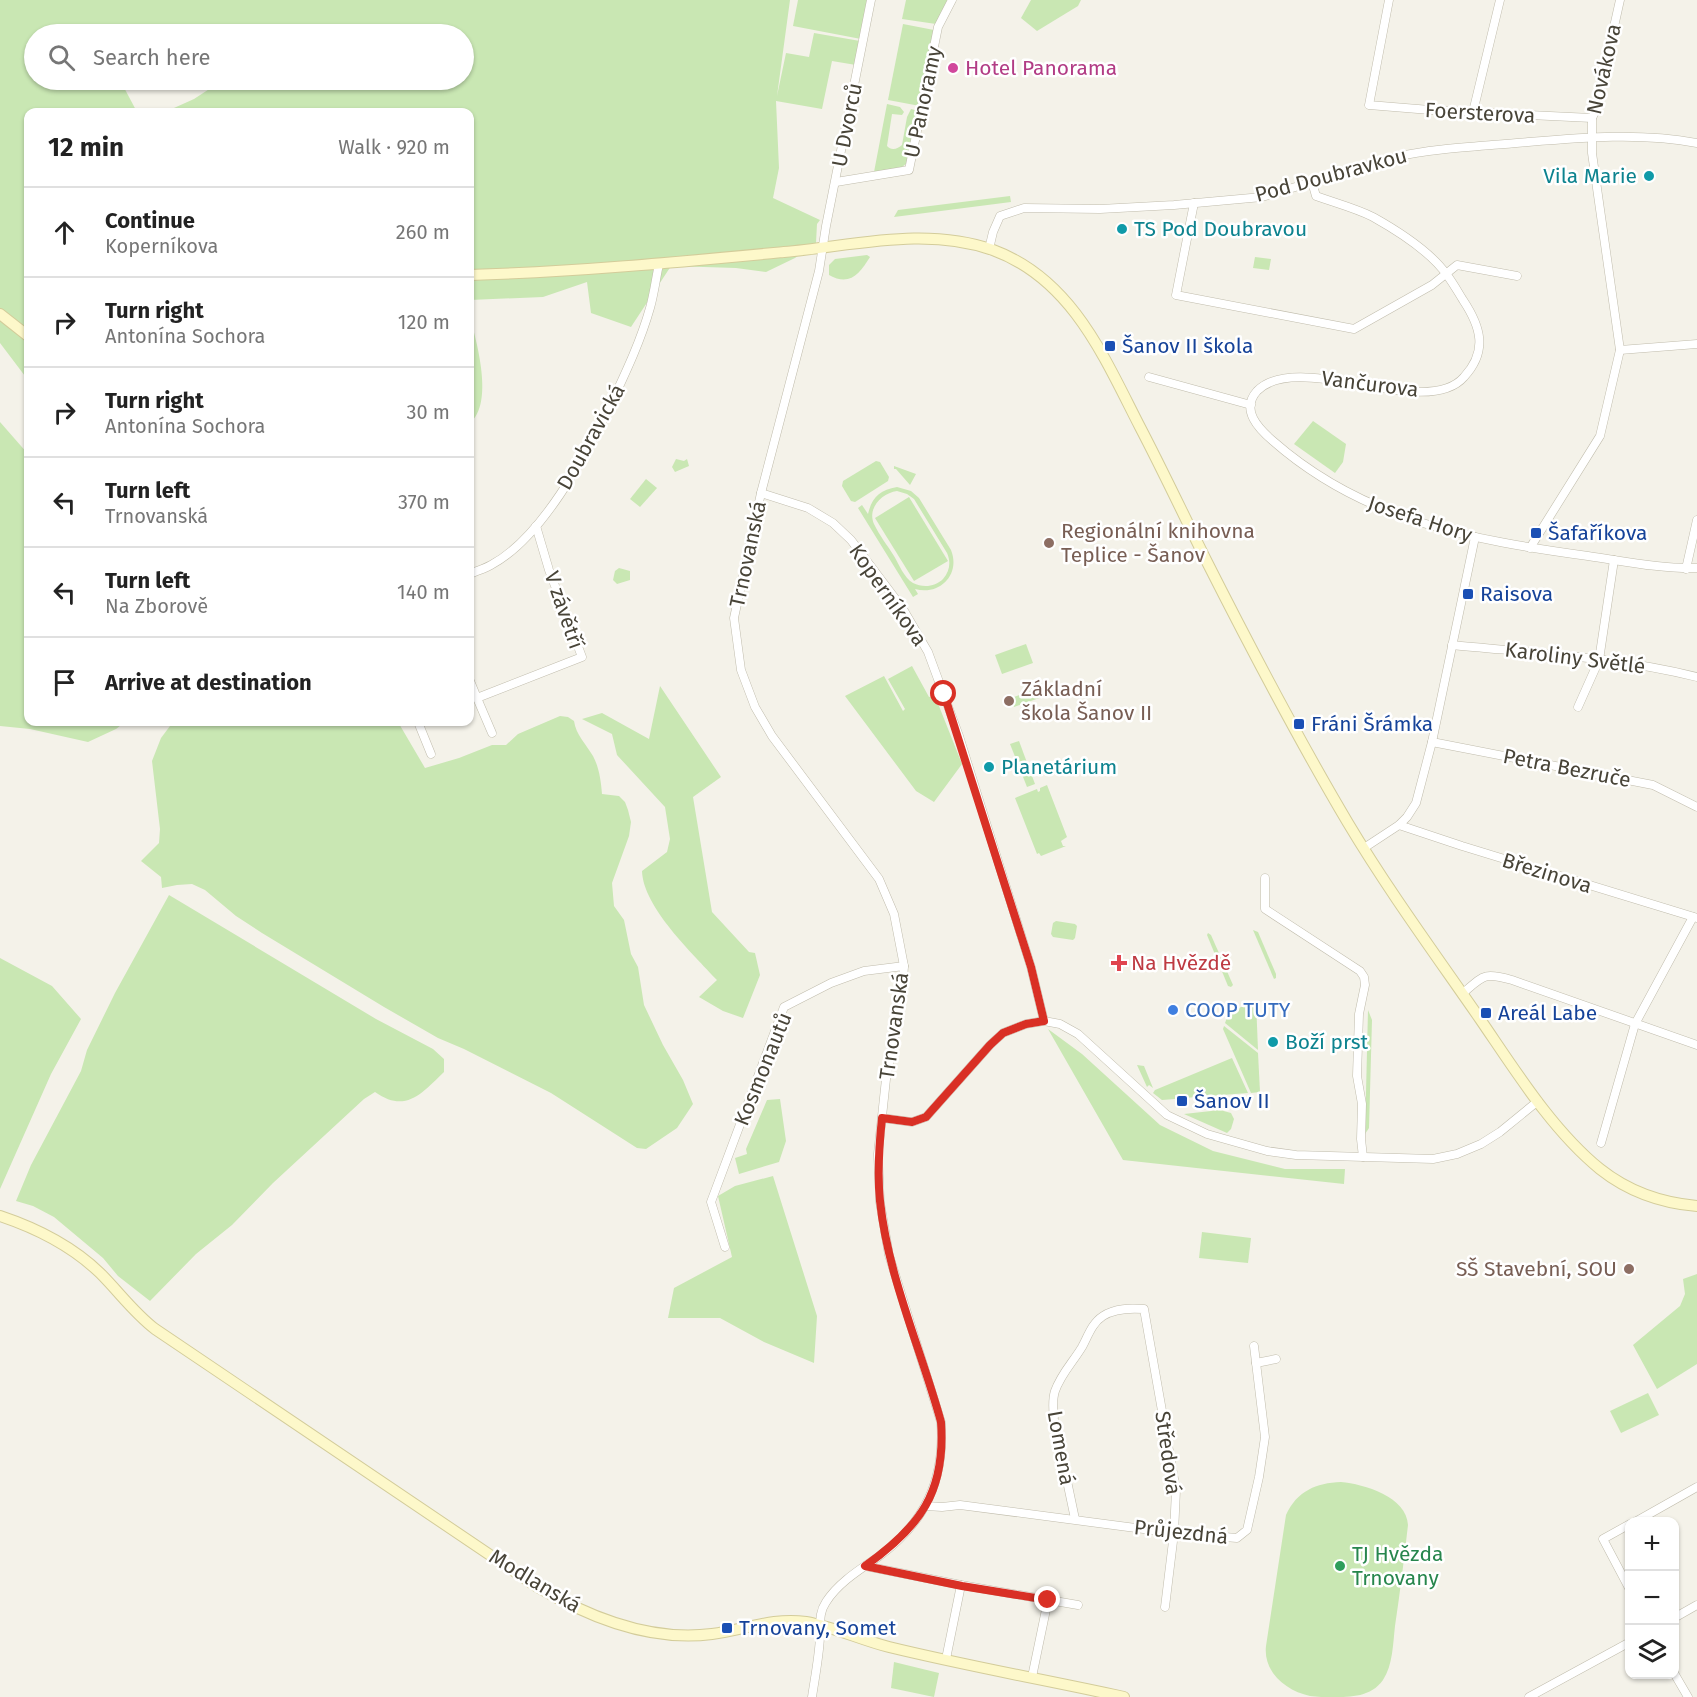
<!DOCTYPE html>
<meta charset="utf-8">
<style>
:root{--surface:#fff;--page:#f6f6f6;--text:#222;--muted:#767676;--line:#e0e0e0}
body{margin:0;font-family:"Fira Sans",sans-serif;background:var(--page);color:var(--text)}
.controls{position:absolute;right:18px;bottom:18px;display:grid;overflow:hidden;border-radius:12px;box-shadow:0 2px 4px #0004}
.controls button{width:54px;height:54px;display:grid;place-items:center;padding:0;border:0;border-bottom:2px solid var(--line);background:var(--surface);color:var(--text);font:30px sans-serif}
.stop{position:absolute;width:18px;height:18px;margin:-14px;border:4px solid #d93025;border-radius:50%;background:#fff}
.stop.end{background:#d93025;border-color:#fff;box-shadow:0 2px 6px #0008}
.list{margin:0;padding:0;list-style:none}
h2{display:flex;justify-content:space-between;align-items:center;height:78px;margin:0;padding:0 24px;font-size:26px}
h2 small{font-size:20px;font-weight:400;color:var(--muted)}
.list li{display:grid;grid-template-columns:39px 1fr auto;gap:18px;align-items:center;box-sizing:border-box;height:90px;padding:0 24px;border-top:2px solid var(--line)}
.list b{display:block;font-size:22px;white-space:nowrap}
.list p{margin:0;font-size:20px;white-space:nowrap;color:var(--muted)}
.list em{font-size:20px;font-style:normal;color:var(--muted)}
.icon{flex:none;width:33px;height:33px;fill:none;stroke:currentColor;stroke-width:2;stroke-linecap:round;stroke-linejoin:round}
.map{position:relative;flex:none;width:1697px;height:1697px;overflow:hidden}
.search{position:absolute;background:var(--surface);box-shadow:0 2px 4px #0004;left:24px;top:24px;width:450px;height:66px;display:flex;align-items:center;gap:15px;box-sizing:border-box;padding:0 21px;border-radius:33px;color:var(--muted);font-size:22px}
.panel{position:absolute;background:var(--surface);box-shadow:0 2px 4px #0004;left:24px;top:108px;width:450px;height:618px;border-radius:12px}
.map>svg:first-child{display:block}
.green{fill:#c9e7b3;fill-rule:evenodd}
.lines{fill:none;stroke-linecap:round;stroke-linejoin:round}
.street-casing{stroke:#c0bcac;stroke-width:9}
.secondary-casing{stroke:#d3cc9a;stroke-width:12}
.street{stroke:#fff;stroke-width:8}
.secondary{stroke:#fdf8ca;stroke-width:10}
.route{stroke:#d93025;stroke-width:8}
.hotel-dot{fill:#d1479c;stroke:#fff;stroke-width:2}
.culture-dot{fill:#0f9aa8;stroke:#fff;stroke-width:2}
.transit-dot{fill:#1a4fb4;stroke:#fff;stroke-width:2}
.education-dot{fill:#8d6e63;stroke:#fff;stroke-width:2}
.health-dot{fill:#e0444e;stroke:#fff;stroke-width:2}
.shop-dot{fill:#3f7fe0;stroke:#fff;stroke-width:2}
.leisure-dot{fill:#2e9e5b;stroke:#fff;stroke-width:2}
.labels{text-anchor:middle;stroke-width:5;stroke-linejoin:round;paint-order:stroke}
.hotel-label{font-size:21px;fill:#b23c85;stroke:#fff;text-anchor:start}
.street-label{font-size:21px;fill:#484438;stroke:#fff}
.culture-label{font-size:21px;fill:#0d838f;stroke:#fff;text-anchor:start}
.transit-label{font-size:21px;fill:#164399;stroke:#fff;text-anchor:start}
.education-label{font-size:21px;fill:#785e54;stroke:#fff;text-anchor:start}
.health-label{font-size:21px;fill:#be3a42;stroke:#fff;text-anchor:start}
.shop-label{font-size:21px;fill:#366cbe;stroke:#fff;text-anchor:start}
.leisure-label{font-size:21px;fill:#27864d;stroke:#fff;text-anchor:start}
</style>
<div class="map">
<svg width="1697" height="1697" viewBox="0 0 1697 1697">
<rect width="100%" height="100%" fill="#f4f2e9"/>
<g class="green">
<polygon points="0,0 790,0 777,96 786,53 809,57 814,33 860,41 856,65 832,61 822,109 776,101 779,168 773,198 820,220 817,224 816,243 795,258 766,272 736,268 671,266 631,327 591,313 587,282 543,297 470,300 470,112 165,112 194,99 223,80 464,80 464,34 34,34 34,80 120,80 137,112 28,112 28,380 0,343"/>
<polygon points="798,0 868,0 861,39 793,26"/>
<polygon points="906,0 949,0 936,24 902,19"/>
<polygon points="1031,0 1081,0 1078,6 1037,31 1021,18"/>
<polygon points="903,24 934,30 920,106 888,100"/>
<path d="M887,104L900,107L904,112L902,115L892,114L887,146C891,151 898,149 902,145L907,117L911,109L919,111L907,163L902,167L874,172Z"/>
<polygon points="1010,196 1011,202 894,217 898,210"/>
<path d="M867,255L870,257C860,273 850,287 829,275V265L835,259Z"/>
<polygon points="1255,257 1271,259 1269,270 1253,268"/>
<path d="M470,317C477,343 494,403 470,423Z"/>
<polygon points="1313,421 1346,444 1343,462 1335,473 1294,444"/>
<polygon points="0,422 28,454 28,722 125,722 116,729 88,742 30,729 0,726"/>
<polygon points="676,459 684,461 687,459 689,466 675,472 672,467"/>
<polygon points="876,461 880,462 889,477 888,481 855,502 851,501 842,486 843,481"/>
<polygon points="894,466 916,474 910,485 896,469 894,469"/>
<polygon points="646,479 657,488 640,507 630,499"/>
<path d="M897,487L911,491L919,498L951,550C961,575 939,596 915,589L918,594L913,597L858,508L862,505L868,514C872,497 880,490 897,487ZM897,491L907,494L914,499L947,553C951,562 950,571 943,579C935,587 923,588 913,583C904,578 899,564 894,556C888,546 879,535 874,524C867,508 882,493 897,491Z"/>
<polygon points="909,497 948,561 914,581 875,518"/>
<polygon points="619,568 630,571 630,580 617,584 613,580 615,571"/>
<polygon points="1026,644 1033,663 1002,674 995,655"/>
<polygon points="912,666 929,697 935,696 962,764 934,802 916,791 845,696 884,676 903,711 905,709 888,679"/>
<path d="M660,686L721,777L693,797L712,912L749,952L755,953L760,975L743,1018L723,1011L699,997L717,980C693,954 643,907 642,871L667,852L670,839L665,807L617,755L612,734L582,719L602,713L649,739Z"/>
<polygon points="1042,687 1045,696 1014,707 1011,698"/>
<path d="M560,716L568,717L574,721C576,735 586,744 593,756C599,767 601,781 602,794L619,796L625,802L628,810L631,822L629,836L612,883L614,906L624,920L631,954L638,967L644,1005L663,1045L683,1080L693,1104L677,1128L646,1149L637,1148L551,1093L464,1049L438,1038L384,1007L262,933L236,916L205,890L192,884L177,885L162,888L161,877L141,861L159,843L160,829L152,761L161,738L173,722H398L425,768L459,758L492,745H506L518,734Z"/>
<polygon points="1019,741 1035,784 1027,787 1010,744"/>
<polygon points="1047,785 1067,837 1061,841 1063,846 1066,846 1041,856 1039,853 1037,854 1015,798 1037,789 1038,792 1040,791 1040,788"/>
<path d="M169,895L376,1019L433,1049L444,1059V1072C422,1093 406,1114 375,1092L364,1099L273,1183L232,1225L196,1254L150,1301L118,1276L103,1258L54,1217L33,1206L16,1201L31,1165L81,1071L87,1050L115,993Z"/>
<polygon points="1056,921 1075,924 1077,926 1075,938 1073,940 1053,937 1051,934 1053,923"/>
<polygon points="1253,930 1258,932 1276,974 1276,978 1274,979"/>
<polygon points="1208,933 1211,935 1233,985 1231,987 1228,986 1207,935"/>
<polygon points="0,958 52,986 81,1019 51,1074 0,1189"/>
<polygon points="1256,1001 1258,1050 1225,1023 1229,1012"/>
<polygon points="1368,1010 1372,1020 1369,1128 1365,1134"/>
<polygon points="1224,1026 1258,1053 1260,1092 1251,1093 1223,1029"/>
<polygon points="1048,1029 1082,1054 1160,1125 1213,1151 1285,1169 1345,1169 1344,1184 1123,1160"/>
<polygon points="1232,1058 1248,1093 1184,1098 1183,1095 1175,1095 1175,1099 1162,1100 1153,1093 1155,1090"/>
<polygon points="1137,1065 1144,1066 1153,1088 1149,1085 1147,1087"/>
<polygon points="780,1099 786,1141 779,1162 739,1174 735,1158 747,1154 746,1149 767,1100"/>
<polygon points="1220,1110 1231,1113 1234,1119 1231,1129 1227,1133 1184,1114"/>
<polygon points="773,1176 817,1316 814,1363 764,1342 720,1318 668,1318 674,1288 732,1257 718,1196 735,1186"/>
<polygon points="1202,1232 1251,1238 1248,1263 1199,1258"/>
<polygon points="1697,1274 1697,1364 1657,1389 1633,1345 1680,1306 1685,1294 1683,1279"/>
<polygon points="1648,1393 1659,1415 1621,1433 1610,1411"/>
<path d="M1341,1482C1364,1484 1407,1497 1408,1525C1404,1559 1400,1593 1395,1626C1393,1643 1393,1665 1383,1680C1371,1697 1351,1697 1333,1697C1325,1697 1317,1697 1310,1696C1286,1691 1263,1672 1266,1646L1286,1515C1297,1491 1316,1483 1341,1482Z"/>
<polygon points="894,1662 939,1673 934,1697 891,1688"/>
</g>
<g class="lines">
<defs>
<g id="street">
<polyline points="1389,0 1369,105 1430,110 1592,118"/>
<polyline points="1473,112 1500,0"/>
<polyline points="836,182 909,170 938,27 952,0"/>
<path d="M1312,182L1316,196C1335,203 1355,208 1373,217C1398,231 1430,251 1447,275C1453,283 1458,292 1463,300C1481,327 1488,351 1464,377C1426,421 1298,349 1257,391C1240,410 1259,429 1273,441C1364,521 1472,540 1588,556C1623,561 1661,569 1697,568"/>
<polyline points="1194,203 1176,295 1354,329 1432,285 1457,265 1517,276"/>
<path d="M989,249L993,232L1000,216L1024,208L1100,209L1174,205L1262,197L1395,157C1431,149 1468,147 1505,144C1568,139 1634,131 1697,143"/>
<polyline points="1620,350 1697,344"/>
<polyline points="1149,377 1251,405"/>
<polyline points="761,493 808,508 833,523 851,540 903,609 928,652 959,736 1031,967 1044,1021"/>
<polyline points="1530,548 1600,436 1620,350 1592,153 1592,118 1595,112 1620,0"/>
<polyline points="1686,569 1697,520"/>
<path d="M470,574C476,571 484,569 491,565C542,538 585,456 610,406C625,374 640,343 650,308C654,294 656,278 659,264"/>
<path d="M1452,645C1533,653 1617,657 1697,677"/>
<polyline points="470,681 477,698 582,657 549,570 536,526"/>
<polyline points="477,698 492,733"/>
<polyline points="1578,707 1599,660 1614,560"/>
<polyline points="418,722 431,754"/>
<polyline points="1432,742 1653,785 1697,807"/>
<polyline points="1399,825 1462,846 1697,918"/>
<polyline points="1364,848 1399,825 1407,817 1416,803 1432,742 1475,537"/>
<polyline points="1265,878 1265,909 1360,971 1364,977 1365,985 1359,1014 1357,1076 1362,1104 1361,1139 1363,1157"/>
<path d="M1462,994C1484,975 1484,972 1512,980L1697,1045"/>
<polyline points="882,1118 912,1122 926,1117 990,1045 1003,1033 1026,1024 1044,1021 1060,1024 1078,1034 1167,1115 1207,1134 1267,1151 1296,1155 1433,1159 1457,1154 1481,1144 1500,1132 1538,1101"/>
<polyline points="1601,1143 1635,1024 1693,917"/>
<polyline points="725,1247 711,1202 784,1007 831,983 864,971 904,966"/>
<polyline points="1256,1363 1276,1359"/>
<polyline points="926,1506 942,1507 960,1505 1174,1533 1237,1538 1247,1530 1259,1477 1265,1437 1254,1346"/>
<path d="M1075,1519L1054,1419C1053,1410 1052,1400 1055,1391C1061,1374 1073,1362 1082,1347C1088,1336 1092,1323 1103,1316C1115,1308 1130,1308 1144,1309L1176,1490L1174,1533L1165,1607"/>
<polyline points="1635,1522 1697,1487"/>
<polyline points="1630,1524 1603,1539 1630,1590"/>
<polyline points="865,1566 961,1585 1078,1605"/>
<polyline points="1674,1618 1697,1605"/>
<polyline points="946,1659 961,1585"/>
<polyline points="1674,1673 1688,1697"/>
<polyline points="1032,1677 1048,1600"/>
<path d="M812,1697C815,1677 819,1657 820,1637C821,1624 818,1614 826,1602C838,1583 859,1570 878,1557C925,1523 945,1480 941,1422L889,1255L880,1202L878,1154L886,1079L902,993L904,966L894,914L879,879L772,736L755,707L741,670L734,618L761,493L819,271L826,226L871,0"/>
<polyline points="1529,1697 1630,1642"/>
</g>
<g id="secondary">
<path d="M470,275C575,272 679,262 784,252C853,246 925,226 993,250C1072,279 1104,357 1140,427C1163,471 1184,516 1206,560C1251,649 1297,737 1348,823C1388,890 1435,954 1480,1019C1515,1070 1552,1130 1600,1169C1629,1192 1661,1203 1697,1206"/>
<polyline points="0,314 28,336"/>
<path d="M0,1216C36,1228 72,1246 100,1273C119,1292 134,1313 155,1329L536,1586C588,1617 651,1642 712,1634C744,1630 773,1617 806,1622C834,1627 861,1640 889,1647C967,1666 1046,1680 1124,1697"/>
</g>
</defs>
<use href="#street" class="street-casing"/>
<use href="#secondary" class="secondary-casing"/>
<use href="#street" class="street"/>
<use href="#secondary" class="secondary"/>
</g>
<g class="lines">
<path class="route" d="M944,694L1031,967L1044,1021L1026,1024L1003,1033L990,1045L926,1117L912,1122L882,1118C879,1146 877,1173 880,1201C888,1277 921,1349 941,1422C946,1492 920,1527 865,1566L962,1586L1048,1600"/>
</g>
<circle class="hotel-dot" cx="953" cy="68" r="6"/>
<g class="culture-dot">
<circle cx="1649" cy="176" r="6"/>
<circle cx="1122" cy="229" r="6"/>
<circle cx="989" cy="767" r="6"/>
<circle cx="1273" cy="1042" r="6"/>
</g>
<g class="transit-dot">
<rect x="1104" y="340" width="12" height="12" rx="3"/>
<rect x="1530" y="527" width="12" height="12" rx="3"/>
<rect x="1462" y="588" width="12" height="12" rx="3"/>
<rect x="1293" y="718" width="12" height="12" rx="3"/>
<rect x="1480" y="1007" width="12" height="12" rx="3"/>
<rect x="1176" y="1095" width="12" height="12" rx="3"/>
<rect x="721" y="1622" width="12" height="12" rx="3"/>
</g>
<g class="education-dot">
<circle cx="1049" cy="543" r="6"/>
<circle cx="1009" cy="701" r="6"/>
<circle cx="1629" cy="1269" r="6"/>
</g>
<path class="health-dot" d="M1116 954h6v6h6v6h-6v6h-6v-6h-6v-6h6z"/>
<circle class="shop-dot" cx="1173" cy="1010" r="6"/>
<circle class="leisure-dot" cx="1340" cy="1566" r="6"/>
<g class="labels">
<g class="hotel-label">
<text x="965" y="75">Hotel Panorama</text>
</g>
<g class="street-label">
<text transform="translate(1604 69) rotate(-77)" y="7">Novákova</text>
<text transform="translate(923 102) rotate(-78)" y="7">U Panoramy</text>
<text transform="translate(1480 113) rotate(3)" y="7">Foersterova</text>
<text transform="translate(847 125) rotate(-79)" y="7">U Dvorců</text>
<text transform="translate(1331 175) rotate(-15)" y="7">Pod Doubravkou</text>
<text transform="translate(1370 384) rotate(7)" y="7">Vančurova</text>
<text transform="translate(591 437) rotate(-61)" y="7">Doubravická</text>
<text transform="translate(1420 519) rotate(18)" y="7">Josefa Hory</text>
<text transform="translate(748 554) rotate(-78)" y="7">Trnovanská</text>
<text transform="translate(888 595) rotate(55)" y="7">Koperníkova</text>
<text transform="translate(564 610) rotate(71)" y="7">V závětří</text>
<text transform="translate(1575 658) rotate(7)" y="7">Karoliny Světlé</text>
<text transform="translate(1567 768) rotate(11)" y="7">Petra Bezruče</text>
<text transform="translate(1547 873) rotate(17)" y="7">Březinova</text>
<text transform="translate(894 1026) rotate(-82)" y="7">Trnovanská</text>
<text transform="translate(763 1069) rotate(-68)" y="7">Kosmonautů</text>
<text transform="translate(1061 1448) rotate(80)" y="7">Lomená</text>
<text transform="translate(1168 1453) rotate(82)" y="7">Středová</text>
<text transform="translate(1181 1532) rotate(6)" y="7">Průjezdná</text>
<text transform="translate(535 1581) rotate(31)" y="7">Modlanská</text>
</g>
<g class="culture-label">
<text x="1637" y="183" text-anchor="end">Vila Marie</text>
<text x="1134" y="236">TS Pod Doubravou</text>
<text x="1001" y="774">Planetárium</text>
<text x="1285" y="1049">Boží prst</text>
</g>
<g class="transit-label">
<text x="1122" y="353">Šanov II škola</text>
<text x="1548" y="540">Šafaříkova</text>
<text x="1480" y="601">Raisova</text>
<text x="1311" y="731">Fráni Šrámka</text>
<text x="1498" y="1020">Areál Labe</text>
<text x="1194" y="1108">Šanov II</text>
<text x="739" y="1635">Trnovany, Somet</text>
</g>
<g class="education-label">
<text x="1061" y="538">Regionální knihovna<tspan x="1061" dy="24">Teplice - Šanov</tspan></text>
<text x="1021" y="696">Základní<tspan x="1021" dy="24">škola Šanov II</tspan></text>
<text x="1617" y="1276" text-anchor="end">SŠ Stavební, SOU</text>
</g>
<g class="health-label">
<text x="1131" y="970">Na Hvězdě</text>
</g>
<g class="shop-label">
<text x="1185" y="1017">COOP TUTY</text>
</g>
<g class="leisure-label">
<text x="1352" y="1561">TJ Hvězda<tspan x="1352" dy="24">Trnovany</tspan></text>
</g>
</g>
</svg>
<div class="controls">
<button>+</button>
<button>−</button>
<button><svg class="icon" aria-label="layers" viewBox="0 0 24 24"><path d="M12 4l9 5-9 5-9-5zM3 14l9 5 9-5"/></svg></button>
</div>
<div class="stop" style="left:944px;top:694px"></div>
<div class="stop end" style="left:1048px;top:1600px"></div>
<div class="search"><svg class="icon" aria-label="search" viewBox="0 0 24 24"><circle cx="10" cy="10" r="6"/><path d="M15 15l6 6"/></svg>Search here</div>
<section class="panel">
<h2>12 min<small>Walk · 920 m</small></h2>
<ul class="list">
<li><svg class="icon" aria-label="ahead" viewBox="0 0 24 24"><path d="M12 20V5M6 11l6-6 6 6"/></svg><div><b>Continue</b><p>Koperníkova</p></div><em>260 m</em></li>
<li><svg class="icon" aria-label="right" viewBox="0 0 24 24"><path d="M7 20v-9h11M14 6l5 5-5 5"/></svg><div><b>Turn right</b><p>Antonína Sochora</p></div><em>120 m</em></li>
<li><svg class="icon" aria-label="right" viewBox="0 0 24 24"><path d="M7 20v-9h11M14 6l5 5-5 5"/></svg><div><b>Turn right</b><p>Antonína Sochora</p></div><em>30 m</em></li>
<li><svg class="icon" aria-label="left" viewBox="0 0 24 24"><path d="M17 20v-9H6M10 6l-5 5 5 5"/></svg><div><b>Turn left</b><p>Trnovanská</p></div><em>370 m</em></li>
<li><svg class="icon" aria-label="left" viewBox="0 0 24 24"><path d="M17 20v-9H6M10 6l-5 5 5 5"/></svg><div><b>Turn left</b><p>Na Zborově</p></div><em>140 m</em></li>
<li><svg class="icon" aria-label="arrive" viewBox="0 0 24 24"><path d="M6 21V4h12l-3 4 3 4H6"/></svg><div><b>Arrive at destination</b></div></li>
</ul>
</section>
</div>
